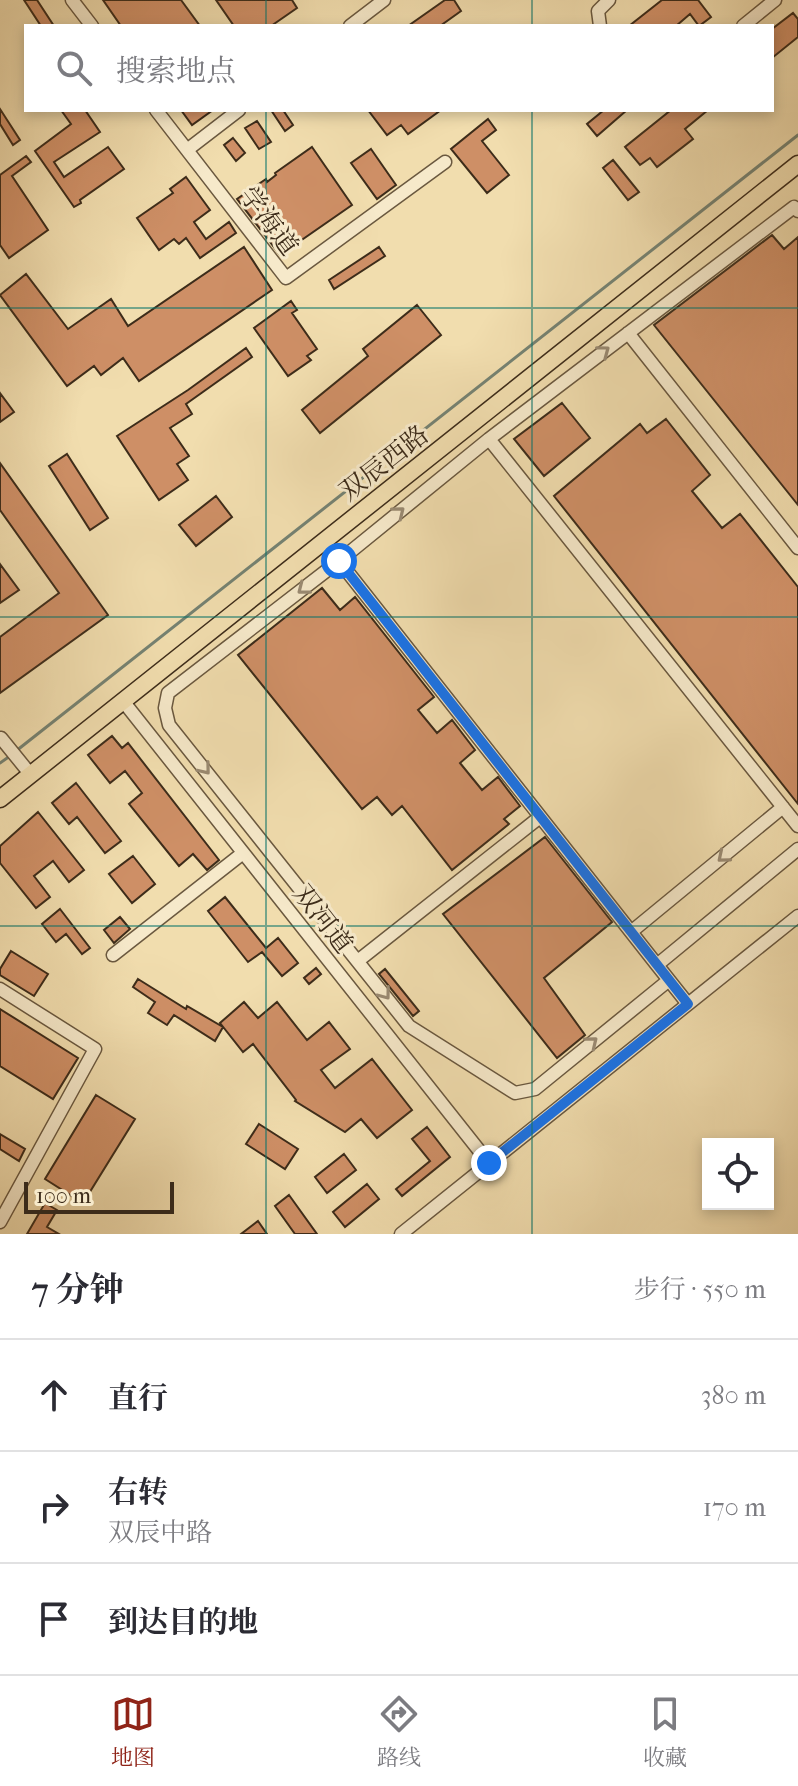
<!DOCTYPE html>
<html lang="zh">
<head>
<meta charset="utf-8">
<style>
  :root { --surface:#fff; --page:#f7f7f7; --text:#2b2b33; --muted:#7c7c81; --line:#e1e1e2; --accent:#8f2418 }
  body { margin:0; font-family:"IM FELL French Canon","Noto Serif SC",serif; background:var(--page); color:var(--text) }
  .controls { position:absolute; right:24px; bottom:24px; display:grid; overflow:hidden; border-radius:0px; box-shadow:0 4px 12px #0003 }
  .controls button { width:72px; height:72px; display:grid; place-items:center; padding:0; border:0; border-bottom:2px solid var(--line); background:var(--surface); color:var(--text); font:40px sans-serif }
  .scale { position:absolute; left:24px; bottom:20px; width:150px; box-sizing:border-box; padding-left:8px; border:4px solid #3d2c1a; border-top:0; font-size:22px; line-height:28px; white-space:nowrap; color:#3d2c1a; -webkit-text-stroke:6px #f6e9ca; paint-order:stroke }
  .stop { position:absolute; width:24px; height:24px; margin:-18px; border:6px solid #1a73e8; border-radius:50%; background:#fff }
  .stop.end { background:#1a73e8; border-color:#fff; box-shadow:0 2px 8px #0008 }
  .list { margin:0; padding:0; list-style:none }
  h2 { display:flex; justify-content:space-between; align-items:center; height:104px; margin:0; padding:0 32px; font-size:34px }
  h2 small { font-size:26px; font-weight:400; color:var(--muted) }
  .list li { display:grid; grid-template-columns:52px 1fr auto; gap:24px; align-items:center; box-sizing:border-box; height:112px; padding:0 32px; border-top:2px solid var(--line) }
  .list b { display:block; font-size:30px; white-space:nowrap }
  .list p { margin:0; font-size:26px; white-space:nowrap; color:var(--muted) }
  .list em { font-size:26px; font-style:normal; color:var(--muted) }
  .icon { flex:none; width:44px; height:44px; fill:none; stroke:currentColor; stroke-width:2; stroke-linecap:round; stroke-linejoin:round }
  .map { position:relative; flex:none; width:798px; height:1234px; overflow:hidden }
  .search { position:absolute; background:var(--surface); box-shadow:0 4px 12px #0003; left:24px; right:24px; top:24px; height:88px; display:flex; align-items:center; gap:20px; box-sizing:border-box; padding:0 28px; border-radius:0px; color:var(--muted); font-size:30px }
  .sheet { height:440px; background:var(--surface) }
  nav { display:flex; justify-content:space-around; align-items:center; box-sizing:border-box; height:112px; border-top:2px solid var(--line); background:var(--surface); font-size:22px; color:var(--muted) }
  nav a { display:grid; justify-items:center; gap:4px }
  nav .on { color:var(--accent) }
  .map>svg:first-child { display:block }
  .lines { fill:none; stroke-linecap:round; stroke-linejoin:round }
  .stream { stroke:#758272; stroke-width:3 }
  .building { fill:#ce8f66; stroke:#3d2c1a; stroke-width:2 }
  .minor-casing { stroke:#6a583f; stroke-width:15 }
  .major-casing { stroke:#3d2c1a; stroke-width:19 }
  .minor { stroke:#f6e9ca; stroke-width:12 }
  .major { stroke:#f1ddae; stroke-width:16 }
  .oneway { stroke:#9a8a72 }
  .route { stroke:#1a73e8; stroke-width:10 }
  .grid { fill:none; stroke:#0f766e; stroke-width:2; stroke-opacity:0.55 }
  .labels { text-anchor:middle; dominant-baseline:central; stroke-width:6; stroke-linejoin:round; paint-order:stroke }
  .street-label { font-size:26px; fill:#3d2c1a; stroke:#f6e9ca }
</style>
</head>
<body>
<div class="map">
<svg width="798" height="1234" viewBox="0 0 798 1234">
  <rect width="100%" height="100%" fill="#f1ddae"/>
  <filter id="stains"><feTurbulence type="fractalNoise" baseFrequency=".0025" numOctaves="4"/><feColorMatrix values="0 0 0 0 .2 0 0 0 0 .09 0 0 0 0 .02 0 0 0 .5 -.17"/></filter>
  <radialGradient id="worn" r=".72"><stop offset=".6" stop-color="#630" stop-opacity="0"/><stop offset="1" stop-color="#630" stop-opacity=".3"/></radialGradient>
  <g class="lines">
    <path class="stream" d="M16,751l782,-616
      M0,763l10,-7"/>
  </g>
  <path class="building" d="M24,0h13l17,26h-13z
    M103,0h78l19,26h-79z
    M216,0h76l5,8 -26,18h-37z
    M445,0h9l7,11 -21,15h-32z
    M662,0h36l13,17 -12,9 -9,-12 -14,12h-47z
    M793,13l5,6v18l-26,21v-29z
    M0,109l20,31 -7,5 -13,-21z
    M61,110h24l15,22 -46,30 10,15 44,-30 16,22 -44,31 1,3 -7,4 -39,-56 36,-27z
    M181,110h32l-21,15z
    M271,110h12l10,15 -8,6z
    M368,110h73l-33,24 -7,-9 -14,10z
    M604,110h23l-30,26 -10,-12z
    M671,110h37l-23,19 8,10 -36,28 -7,-9 -10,7 -15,-18z
    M488,119l8,11 -14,11 27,34 -22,18 -36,-44z
    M257,121l14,21 -12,7 -14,-21z
    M233,138l12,15 -9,8 -12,-16z
    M312,147l40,58 -72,50 -43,-56 29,-20 1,3 9,-7 -1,-2z
    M371,149l25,36 -19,14 -26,-36z
    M26,156l5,6 -19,14 36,54 -39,28 -9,-13v-70z
    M613,160l26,32 -11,8 -25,-32z
    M186,177l24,33 -16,12 12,17 23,-17 7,11 -36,25 -14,-20 -7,6 -5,-5 -15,11 -22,-32 36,-25 -3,-4z
    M772,235l12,14 14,-12v268l-144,-180z
    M244,247l28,43 -133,91 -16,-23 -22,17 -7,-9 -27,20 -67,-91 26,-21 42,55 43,-30 17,27z
    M379,247l6,9 -51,33 -5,-9z
    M291,301l6,9 -5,3 25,36 -10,7 4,4 -23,16 -34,-48z
    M417,305l24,30 -121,98 -18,-23 66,-54 -5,-7z
    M246,348l6,9 -66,47 6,10 -22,14 19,28 -12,8 11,16 -29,20 -42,-64 71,-46z
    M0,393l14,19 -14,10z
    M562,403l28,35 -46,38 -30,-37z
    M666,419l44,56 -18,16 30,37 18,-14 58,73v217l-244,-308 86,-72 7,9z
    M67,454l41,64 -18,12 -41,-64z
    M0,463l108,152 -108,78v-56l59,-44 -59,-83z
    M216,496l16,21 -36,29 -17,-21z
    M0,564l19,26 -19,13z
    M322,588l18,22 15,-13 79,100 -16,13 19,23 15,-13 23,30 -15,13 22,27 16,-13 22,29 -16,13 5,5 -57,46 -50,-64 -10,9 -15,-18 -15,12 -124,-154z
    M112,736l10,12 6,-5 91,117 -12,10 -14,-16 -14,12 -50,-62 13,-11 -17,-22 -15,12 -22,-28z
    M76,783l45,58 -16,12 -28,-36 -8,7 -17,-21z
    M38,812l46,58 -15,12 -16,-21 -19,15 16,21 -14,11 -36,-45v-17z
    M545,837l67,85 -68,56 41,57 -28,23 -114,-144z
    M133,856l22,28 -23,19 -23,-29z
    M225,897l41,51 12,-10 20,25 -16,13 -20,-24 -14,10 -40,-51z
    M60,909l30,39 -8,6 -16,-20 -10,8 -14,-18z
    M120,917l10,12 -16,14 -10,-13z
    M11,951l37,23 -14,22 -34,-21v-6z
    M316,968l5,6 -12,10 -5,-6z
    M385,969l34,42 -6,5 -34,-42z
    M138,979l48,30 1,-3 36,21 -8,14 -41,-26 -7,10 -19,-12 7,-11 -22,-15z
    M244,1002l14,16 19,-16 30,38 22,-18 21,27 -29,21 14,18 37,-29 40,51 -35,28 -16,-19 -16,13 -50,-31 1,-1 -43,-56 -10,8 -23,-29z
    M0,1009l78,49 -25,41 -53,-33z
    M96,1095l39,24 -52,84 -38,-24z
    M259,1124l39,25 -13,20 -39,-25z
    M427,1127l23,30 -48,39 -6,-7 34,-28 -18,-22z
    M0,1134l25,15 -6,12 -19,-12z
    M344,1154l12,16 -29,23 -12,-16z
    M367,1184l12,15 -34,28 -12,-15z
    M289,1195l28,39h-22l-20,-28z
    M45,1203l12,7 -10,17 12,7h-32z
    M258,1221l9,13h-26z"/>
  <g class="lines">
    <defs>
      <path id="minor" d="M72,0l20,26
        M350,26l34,-26
        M600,26l-2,-15 11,-11
        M743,26l32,-26
        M156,110l130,168 159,-116
        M187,150l52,-40
        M628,333l170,215
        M489,439l309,387
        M339,561l150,-122 305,-232 4,4
        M123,701l366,462
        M1,738l30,37
        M631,932l152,-125
        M113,955l130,-102
        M359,960l181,-143
        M657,965l141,-116
        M669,980l-134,109 -20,4 -106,-67 -240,-301 -4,-17 3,-15 171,-132 318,404 31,39
        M0,989l95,60 -95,173
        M401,1234l397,-318"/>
      <path id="major" d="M0,799l798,-635"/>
    </defs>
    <use href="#minor" class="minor-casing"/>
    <use href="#major" class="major-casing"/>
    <use href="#minor" class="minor"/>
    <use href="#major" class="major"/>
  </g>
  <defs><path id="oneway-chevron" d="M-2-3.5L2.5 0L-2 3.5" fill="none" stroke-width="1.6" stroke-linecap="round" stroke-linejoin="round" transform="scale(2)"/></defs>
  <g class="oneway">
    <use href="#oneway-chevron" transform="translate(604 351) rotate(-37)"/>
    <use href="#oneway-chevron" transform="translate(399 512) rotate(-39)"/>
    <use href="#oneway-chevron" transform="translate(303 589) rotate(142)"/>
    <use href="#oneway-chevron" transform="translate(205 769) rotate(51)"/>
    <use href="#oneway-chevron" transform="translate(723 857) rotate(140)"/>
    <use href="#oneway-chevron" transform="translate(385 994) rotate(53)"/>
    <use href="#oneway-chevron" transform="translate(592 1042) rotate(-39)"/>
  </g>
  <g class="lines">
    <path class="route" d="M339,561l349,443 -199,159"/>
  </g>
  <path class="grid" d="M266,0v26M532,0v26M266,110v1124M532,110v1124M0,308h798M0,617h798M0,926h798"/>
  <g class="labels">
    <g class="street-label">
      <text transform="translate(269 221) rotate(53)">学海道</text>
      <text transform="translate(384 463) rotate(-38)">双辰西路</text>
      <text transform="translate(323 919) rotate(52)">双河道</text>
    </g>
  </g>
  <rect width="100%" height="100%" filter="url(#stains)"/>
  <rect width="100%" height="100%" fill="url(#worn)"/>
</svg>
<div class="controls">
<button><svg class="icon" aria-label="locate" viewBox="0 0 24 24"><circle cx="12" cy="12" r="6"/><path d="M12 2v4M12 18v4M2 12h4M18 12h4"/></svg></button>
</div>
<div class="scale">100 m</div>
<div class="stop" style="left:339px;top:561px"></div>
<div class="stop end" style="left:489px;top:1163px"></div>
<div class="search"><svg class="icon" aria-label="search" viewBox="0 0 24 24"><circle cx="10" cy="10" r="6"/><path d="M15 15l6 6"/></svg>搜索地点</div>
</div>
<section class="sheet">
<h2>7 分钟<small>步行 · 550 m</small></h2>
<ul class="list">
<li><svg class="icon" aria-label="ahead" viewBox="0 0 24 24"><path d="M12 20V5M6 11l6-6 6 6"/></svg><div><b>直行</b></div><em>380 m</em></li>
<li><svg class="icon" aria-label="right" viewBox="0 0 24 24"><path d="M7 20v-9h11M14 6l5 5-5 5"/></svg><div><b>右转</b><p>双辰中路</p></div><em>170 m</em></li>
<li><svg class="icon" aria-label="arrive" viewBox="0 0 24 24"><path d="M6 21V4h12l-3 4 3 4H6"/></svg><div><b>到达目的地</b></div></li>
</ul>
</section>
<nav>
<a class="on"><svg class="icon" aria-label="map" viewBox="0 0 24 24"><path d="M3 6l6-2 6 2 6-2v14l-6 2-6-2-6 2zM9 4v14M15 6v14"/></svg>地图</a>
<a><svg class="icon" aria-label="directions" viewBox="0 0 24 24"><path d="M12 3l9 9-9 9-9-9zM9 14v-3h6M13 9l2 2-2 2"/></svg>路线</a>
<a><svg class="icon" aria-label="saved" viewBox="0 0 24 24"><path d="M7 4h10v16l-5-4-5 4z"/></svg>收藏</a>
</nav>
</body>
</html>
